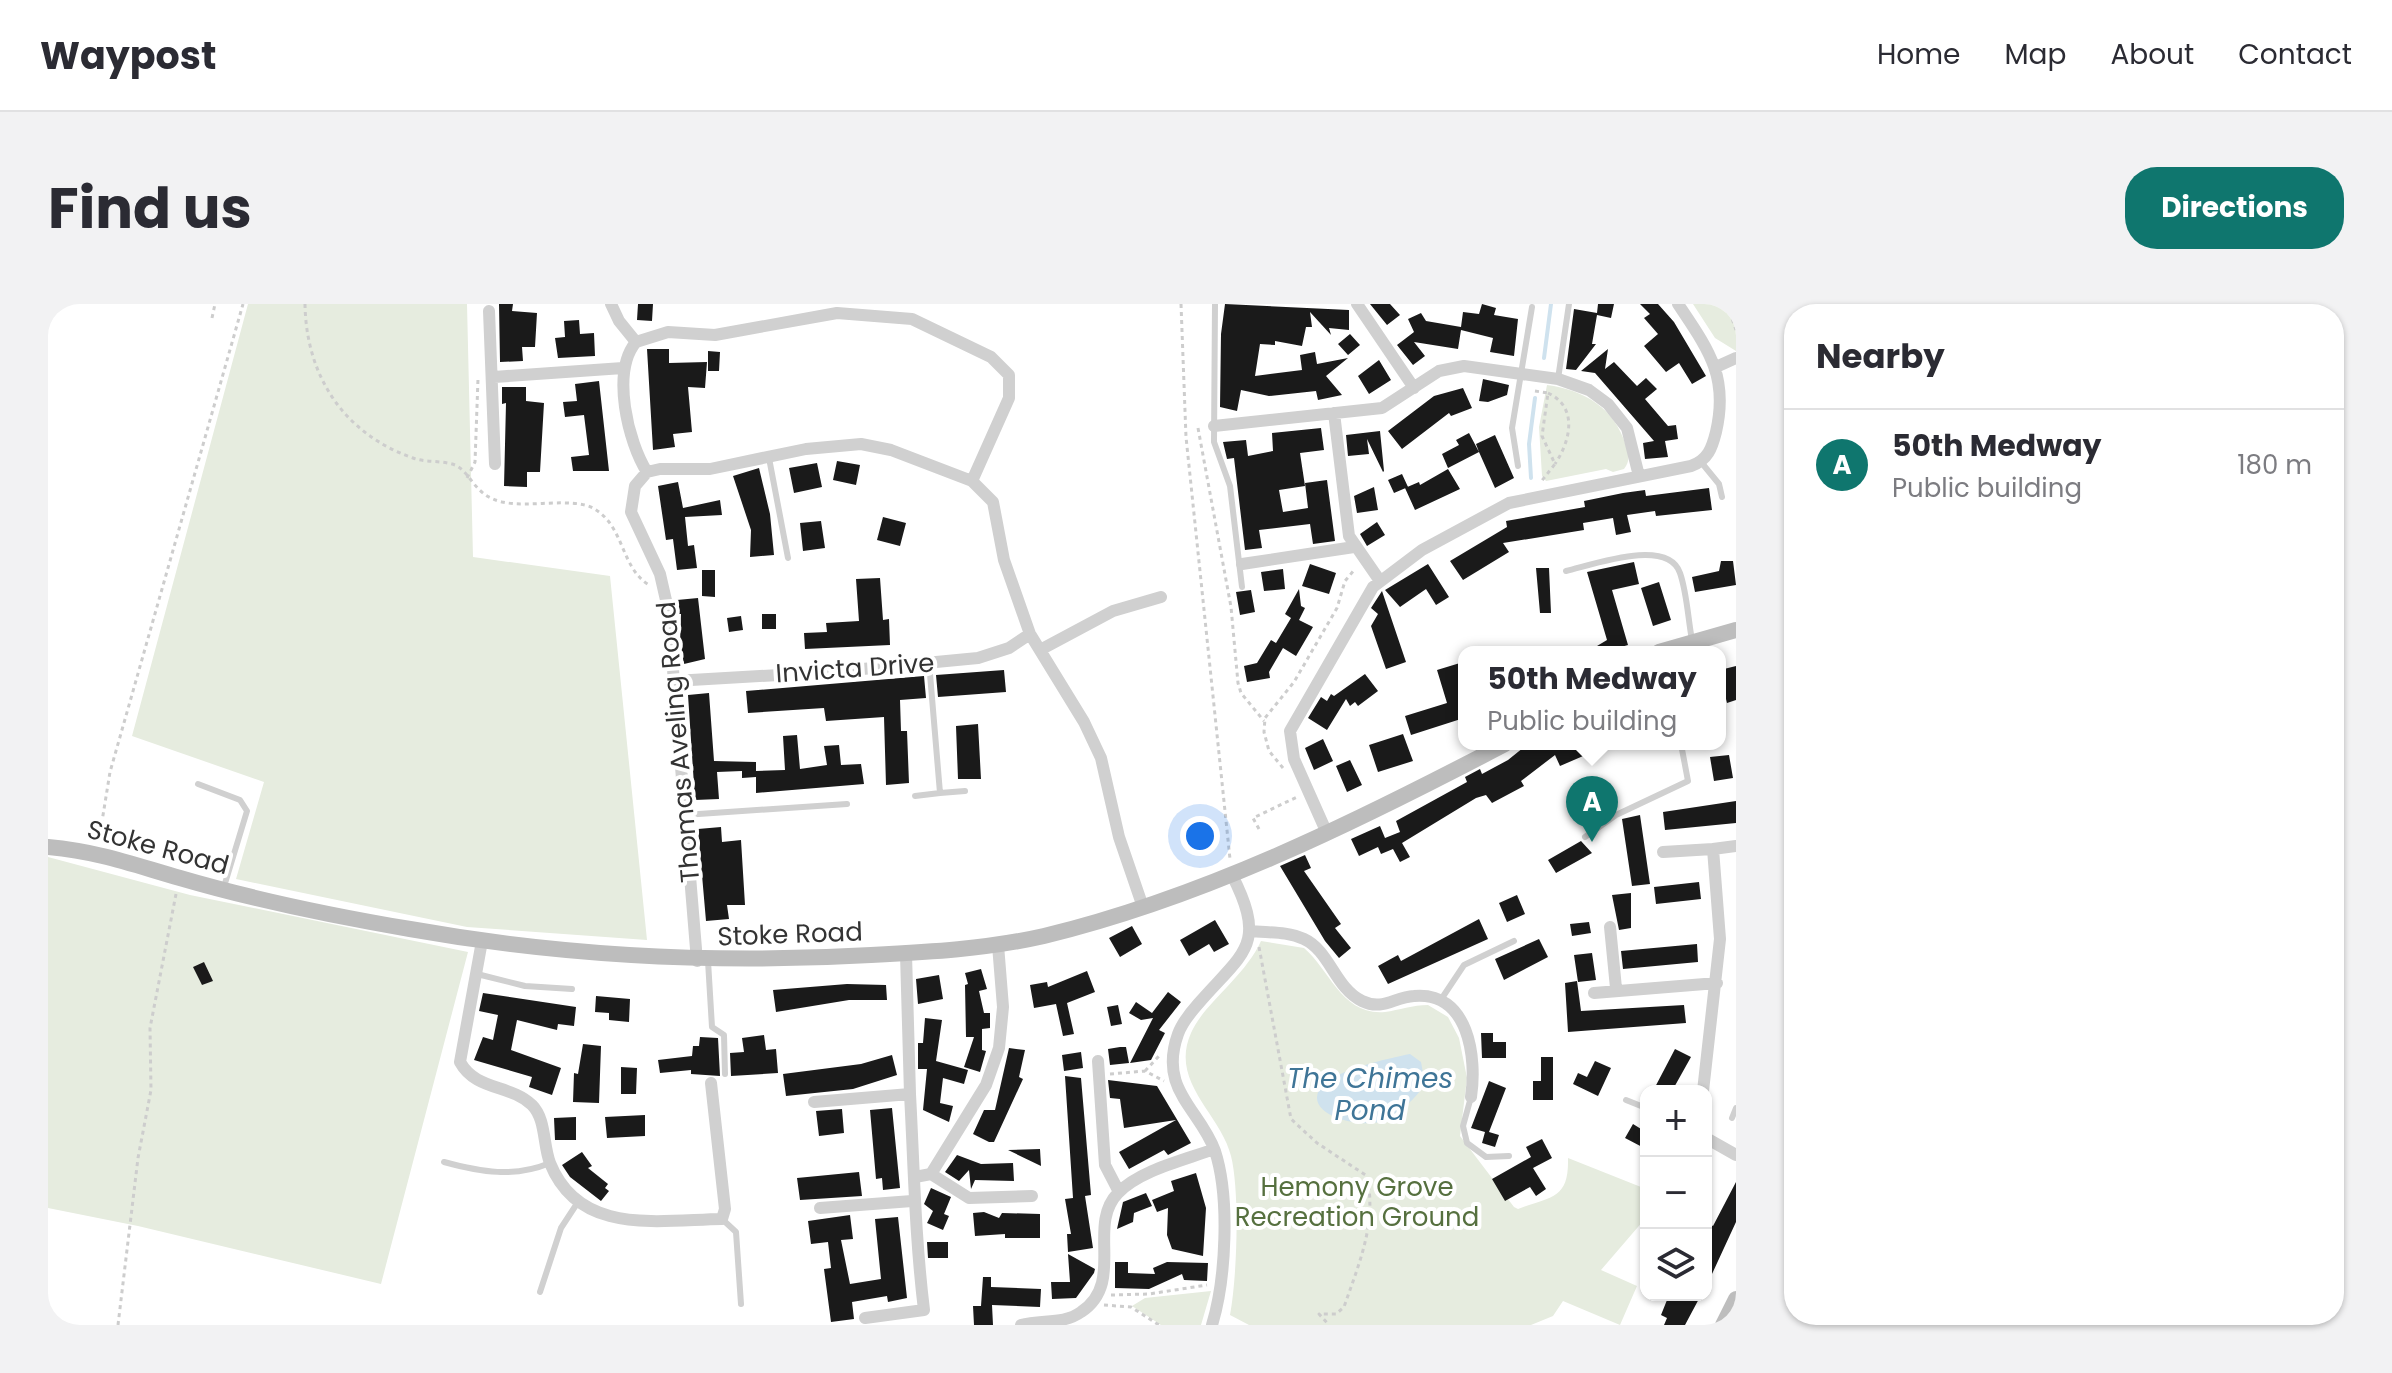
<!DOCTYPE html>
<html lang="en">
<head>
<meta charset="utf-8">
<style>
  :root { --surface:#fff; --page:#f2f2f3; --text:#2b2b33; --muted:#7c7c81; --line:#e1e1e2; --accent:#0f766e }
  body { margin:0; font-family:Poppins,sans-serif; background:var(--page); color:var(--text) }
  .controls { position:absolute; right:24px; bottom:24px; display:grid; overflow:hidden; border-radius:16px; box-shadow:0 2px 6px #0004 }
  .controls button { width:72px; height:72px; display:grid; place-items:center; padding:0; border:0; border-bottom:2px solid var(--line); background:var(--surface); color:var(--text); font:40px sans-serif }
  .you { position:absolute; left:1152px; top:532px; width:28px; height:28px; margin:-20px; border:6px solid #fff; border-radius:50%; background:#1a73e8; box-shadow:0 0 0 12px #1a73e833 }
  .badge { display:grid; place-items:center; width:52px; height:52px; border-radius:50%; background:var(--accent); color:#fff; font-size:26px; font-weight:700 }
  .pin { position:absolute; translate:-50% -66px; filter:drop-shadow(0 2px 4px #0008) }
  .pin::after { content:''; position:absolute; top:42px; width:28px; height:24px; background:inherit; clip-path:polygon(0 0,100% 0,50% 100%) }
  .popup { position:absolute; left:1410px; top:342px; width:268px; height:104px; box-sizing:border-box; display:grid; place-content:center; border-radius:16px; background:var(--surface); filter:drop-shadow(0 2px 6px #0005); font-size:26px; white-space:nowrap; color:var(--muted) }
  .popup b { font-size:30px; color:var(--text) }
  .popup::after { content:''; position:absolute; left:50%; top:100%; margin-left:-16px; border:16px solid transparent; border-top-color:var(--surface) }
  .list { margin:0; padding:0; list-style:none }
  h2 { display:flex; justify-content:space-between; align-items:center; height:104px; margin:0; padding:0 32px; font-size:34px }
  h2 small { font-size:26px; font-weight:400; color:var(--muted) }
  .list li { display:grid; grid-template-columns:52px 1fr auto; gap:24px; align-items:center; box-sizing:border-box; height:112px; padding:0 32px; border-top:2px solid var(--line) }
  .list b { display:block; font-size:30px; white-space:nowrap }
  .list p { margin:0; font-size:26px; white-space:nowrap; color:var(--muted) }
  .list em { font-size:26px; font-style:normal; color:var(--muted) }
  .icon { flex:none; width:44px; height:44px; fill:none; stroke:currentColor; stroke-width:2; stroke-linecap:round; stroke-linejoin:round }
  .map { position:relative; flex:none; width:1688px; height:1021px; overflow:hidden; border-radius:32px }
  header { display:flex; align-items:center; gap:48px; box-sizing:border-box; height:112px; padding:0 40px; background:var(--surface); border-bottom:2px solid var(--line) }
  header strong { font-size:38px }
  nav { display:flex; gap:44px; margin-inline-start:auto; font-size:28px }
  .intro { display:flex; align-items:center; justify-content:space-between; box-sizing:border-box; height:192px; padding:0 48px }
  h1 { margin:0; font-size:56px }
  .button { padding:20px 36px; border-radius:32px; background:var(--accent); color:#fff; font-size:28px; font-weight:700 }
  main { display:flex; gap:48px; padding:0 48px }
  aside { flex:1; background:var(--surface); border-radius:32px; box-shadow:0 2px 6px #0004 }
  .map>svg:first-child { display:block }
  .green { fill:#e6ecdf }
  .water { fill:#cfe2ee }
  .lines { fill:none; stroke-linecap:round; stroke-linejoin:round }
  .stream { stroke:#cfe2ee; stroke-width:4 }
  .building { fill:#1a1a1a }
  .path { stroke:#cdcdcd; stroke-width:3; stroke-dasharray:4 4; stroke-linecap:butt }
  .lane { stroke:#d0d0d0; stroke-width:6 }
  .street { stroke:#d0d0d0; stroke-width:12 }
  .secondary { stroke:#bdbdbd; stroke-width:16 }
  .labels { text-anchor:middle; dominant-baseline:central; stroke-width:8; stroke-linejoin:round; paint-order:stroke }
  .street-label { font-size:26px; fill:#333; stroke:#fff }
  .park-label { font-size:26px; fill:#56703f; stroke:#fff }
  .water-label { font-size:28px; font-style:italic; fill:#3f7597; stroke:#fff }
</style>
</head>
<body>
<header>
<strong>Waypost</strong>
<nav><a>Home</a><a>Map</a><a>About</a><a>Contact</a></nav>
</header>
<div class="intro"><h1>Find us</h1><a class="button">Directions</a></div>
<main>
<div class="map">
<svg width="1688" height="1021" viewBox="0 0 1688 1021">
  <rect width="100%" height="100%" fill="#fff"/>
  <path class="green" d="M200,0h219l6,253 137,19 37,364 -180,-13 -231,-48 28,-97 -132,-46z
    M1645,0h43v47l-21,-13z
    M1499,81c37,5 68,23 79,61 3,10 4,15 -2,23l-11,3 -7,-3 -60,12 -4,-5 -3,-49z
    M0,553l142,38 278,57 -87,332 -243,-58 -90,-18z
    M1213,637l43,7c26,22 38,68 81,64 14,-2 28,-7 43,-7l20,12 11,21 8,40 -7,58 54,71 4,2c33,-13 51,-9 50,-51l78,31 -2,31 -43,50 36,16 -17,39 -57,-24 -10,15 -22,9h-282l-19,-10c7,-37 10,-123 1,-159 -10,-42 -62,-74 -40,-123 13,-30 53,-55 70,-92z
    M1163,987l-10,34h-40l-29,-19 13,-8z"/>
  <path class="water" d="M1362,750l11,8 4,22c-10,16 -24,27 -41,36 -17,10 -79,-3 -65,-30 10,-19 71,-32 91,-36z"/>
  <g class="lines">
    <path class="stream" d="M1496,54l7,-54
      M1483,174l-2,-34 6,-46"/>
  </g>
  <path class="building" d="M451,0h14l-1,7 25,2 -2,34h-13l1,14 -23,1z
    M590,0h15l-1,17 -15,-1z
    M1177,0l124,6v20l-20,-2 2,7 -21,-23 2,15h-6l-4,19 -27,-5v4l-15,-1 -5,32 47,-6 -2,-15 15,-3 2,12 31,-6 -22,18 16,19 -24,5 -2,-9 -47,5 -28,-6 -4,21 -17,-4 1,-73z
    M1322,0h20l10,11 -13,10z
    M1434,0l14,4 -2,7 24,4 -4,37 -24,-4 3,-14 -32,-8 -3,19 -44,-7 11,14 -12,9 -16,-20 17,-13 -6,-13 13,-6 5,8 35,6 2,-15 16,2z
    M1550,0h16l-3,14 -14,-3 -5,29h4l-20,26 -10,-1 8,-60 23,4z
    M1592,0h18l16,18 32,54 -14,8 -13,-21 -13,9 -22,-26 14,-12 -14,-16 6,-4z
    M531,16l1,14 14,-1 1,23 -37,2 -3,-20 10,-1 -1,-16z
    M1302,30l10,11 -12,10 -10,-11z
    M599,45h22v14l38,-1 -2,26 -17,-1 4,45 -19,2 2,13 -22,3z
    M1560,45l-3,20 9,-7 23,24 9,-8 11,11 -12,10 23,27 8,-1 2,14 -13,2 3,16 -23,2 -2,-16 11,-2 -59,-68 -14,-2z
    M660,47l12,1 -1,19h-11z
    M1331,56l12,20 -22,14 -11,-18z
    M1435,75l26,6 -2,10 -19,7 -9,-1z
    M551,77l10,90h-36l-2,-14 18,-2 -5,-40 -19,2 -2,-15 14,-1 -2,-17z
    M454,83h24v14l18,2 -4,69h-13v15l-23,-1 2,-83 -4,1z
    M1415,84l9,20 -21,8 -2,-3 -47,36 -14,-18 46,-35z
    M1273,124l3,22 -24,3 5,33 -26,4 4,22 25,-4 -3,-25 22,-3 8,61 -22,3 -3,-20 -51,6 3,18 -17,2 -11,-92 -7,1 -4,-17 23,-2 2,16 25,-5 -1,-18z
    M1332,127l4,40 -1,1 -16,-33 2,15 -21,2 -2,-21z
    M1421,129l10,19 -3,-8 19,-9 19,43 -19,10 -16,-36 -31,16 -6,-14 17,-9 -3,-5z
    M789,157l23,4 -4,20 -23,-5z
    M769,159l5,24 -28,6 -5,-25z
    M711,164l11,46 4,41 -24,2 1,-27 -18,-54z
    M1400,165l12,20 -45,21 -10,-22 14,-6 1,3z
    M1354,170l6,13 -14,6 -6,-13z
    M630,178l5,26 37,-8 2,15 -37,2 3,29 6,-1 3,23 -20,2 -4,-31 -7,1 -8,-54z
    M1326,183l4,23 -21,3 -3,-17z
    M1661,184l3,22 -56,6 -1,-5 -28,4 4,17 -15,3 -3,-17 -30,5 1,7 -81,13 6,9 -46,28 -13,-19 57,-34 -1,-6 79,-14 -1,-6 39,-8 22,-3 1,6z
    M835,213l23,6 -6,23 -23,-6z
    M773,217l4,27 -22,3 -3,-28z
    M1329,218l8,13 -18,11 -7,-12z
    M1673,257h12l3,24 -41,7 -3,-15 27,-6z
    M1586,258l5,22 -27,6 16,55 -24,7h-17l20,-12 -20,-68z
    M1262,260l26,9 -7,21 -27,-8z
    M1380,260l21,33 -13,8 -10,-16 -26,18 -15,-17z
    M1488,264h13l2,45h-11z
    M1235,265l2,20 -21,2 -3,-19z
    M654,266h13v27l-13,-1z
    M832,274l3,42 6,-1 1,26 -85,4 -1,-16 23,-1 -1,-9 33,-2 -3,-42z
    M1611,278l12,38 -18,6 -12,-38z
    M1251,285l2,17 4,2 -6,12 14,7 -17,29 -13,-8 -14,24 1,6 -23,4 -3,-16 13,-3 14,-23 5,3 15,-25 -6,-4z
    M1203,286l4,22 -15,3 -4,-23z
    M1334,287l24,71 -20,7 -15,-43 7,-12 -7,-6z
    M650,294l7,61 -21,5 -4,-21 1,-29h-3l-1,-14z
    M714,310h14v15h-14z
    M693,312l2,14 -14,2 -2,-14z
    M1412,359l4,14v41l-53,17 -6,-19 42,-13 -10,-33z
    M1688,362v34l-9,3 -2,-8 -5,2v-27z
    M956,366l2,22 -68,5 -2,-22z
    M1317,370l13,17 -20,15 -3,-4 -5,4 -4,-7 -19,31 -19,-12 13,-21 6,4 4,-7 3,2z
    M876,372l2,22 -26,2 1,31h6l2,52 -23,2 -2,-68 -58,4 -2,-13 -76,5 -2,-22z
    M661,389l5,68 42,1v9l29,-1 -2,-34 14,-1 3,34 27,-4 -3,-19 15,-1 2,20 20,-1 3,20 -108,9v-16l-14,1v-7l-25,1 2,27 -24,1 -7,-105z
    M930,420l3,55h-23l-2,-53z
    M1355,430l10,27 -35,11 -9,-27z
    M1275,435l10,22 -19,9 -9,-22z
    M1480,440h83l-51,22 -5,-11 -34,26 3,5 -32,17 -6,-8 -10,3 -74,45 8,14 -10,5 -7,-13 -12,5 -3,-7 -19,9 -8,-17 29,-13 5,12 15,-6 -4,-11 71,-39 -2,-5 15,-8 2,5 26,-14z
    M1681,451l4,23 -19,3 -4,-24z
    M1302,456l12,25 -15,7 -11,-26z
    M1688,497v22l-71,7 -2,-18z
    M1592,511l10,69 -18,2 -10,-67z
    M673,523l1,15 19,-2 4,65h-18l2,14 -23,2 -8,-92z
    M1533,537l11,12 -36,20 -8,-13z
    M1257,551l6,13 -7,3 37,53 -6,4 16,20 -12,10 -14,-17 -45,-75z
    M1651,578l2,17 -45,5 -2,-17z
    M1583,589v35l-12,2 -7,-35z
    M1469,591l8,19 -18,8 -8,-19z
    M1431,615l9,20 -100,45 -10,-18 20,-11 3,6z
    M1167,616l14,24 -15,8 -5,-8 -20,12 -9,-16z
    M1541,618l2,11 -19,3 -2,-12z
    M1084,622l10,18 -22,13 -11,-19z
    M1491,635l9,18 -44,23 -9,-21z
    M1649,640l1,18 -75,7 -2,-18z
    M1544,649l4,27 -18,2 -4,-27z
    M156,658l9,19 -11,4 -9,-18z
    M933,665l6,20 -8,2 5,22h6v15l-8,1v21l4,1 -6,21 -16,-5 10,-30h-8l-1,-52 3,-1 -3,-11z
    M1039,667l8,21 -28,11 7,31 -11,2 -7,-32 -22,4 -4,-23 17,-3 1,5z
    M891,671l4,24 -25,5 -2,-25z
    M1529,677l4,30 103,-6 2,18 -118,9 -3,-49z
    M799,680l39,1 1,15h-38l-73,12 -3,-22z
    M1120,688l13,10 -22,28 6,3 -14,27 -21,3 23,-45 -12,2 -12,-7 7,-11 16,11z
    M435,689l93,14 -2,19 -16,-2 -1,6 -40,-10 -6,30 50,18 -9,27 -23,-8 3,-10 -58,-17 9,-23 10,3 5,-25 -19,-4z
    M548,692l34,3 -1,23 -20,-2v-7l-14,-1z
    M1070,701l4,19 -11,2 -4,-19z
    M877,714l17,2 -6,41 32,9 -4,14 -21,-6 -3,25 13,3 -4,16 -26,-12 4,-41h-9v-26h5z
    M1433,729h12v9h13v16h-24z
    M716,731l2,15 10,-1 2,24 -47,3 -1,-23 14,-1 -2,-14z
    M652,733l18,1 2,38 -29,-2v-4l-31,3 -2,-13 34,-4 1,-10h6z
    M535,740l18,2 -2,57 -26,-1 1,-29 4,1z
    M1072,743h6l3,16 -19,2 -2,-16z
    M961,744l16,2 -6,27 4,2 -29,63h-5l-16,-8 11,-24h11z
    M1627,745l16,8 -19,34h-19z
    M1033,748l2,16 -19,3 -2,-16z
    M844,751l5,20 -44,14 -67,7 -3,-22 78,-10z
    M1493,753h12v43h-20v-19h8z
    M1547,757l16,7 -13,28 -25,-12 5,-11 9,4z
    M573,763l16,1 -1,26h-15z
    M1017,772l16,2 10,117 -6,1 8,52 -25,4 -1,-18h4l-6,-35 8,-1z
    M1060,776l49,6 34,57 -23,12 -4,-5 -35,19 -10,-17 57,-32 -52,8 -4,-29 -10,-1z
    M1441,777l17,7 -17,44 10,3 -4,12 -13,-4 3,-11 -14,-4z
    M844,804l8,80 -17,2 -1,-12 -6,1 -6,-69z
    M794,805l2,24 -25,3 -3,-25z
    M597,811v21l-38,2 -2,-21z
    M528,813v23h-21l-1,-22z
    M1585,820l13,8v17l-21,-11z
    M1494,835l10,19 -19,10 13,21 -10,7 -6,-9 -25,14 -13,-22 39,-22 -5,-10z
    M992,845l1,17 -33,-16z
    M534,848l10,14 -4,2 20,16 -3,4 4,3 -8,10 -31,-24 -8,-12z
    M909,851l24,9 32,-1 1,18 -39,-1 -4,9 -2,-19 -10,11 -14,-9z
    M811,868l3,24 -62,4 -3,-22z
    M1148,869l10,35 -3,48 -31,-7 -5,-14 1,-27 -11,4 -5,-12 22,-9 -3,-10z
    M1688,878v40l-30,65v-57l3,-6 4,2z
    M883,884l20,9 -7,17 5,2 -6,14 -16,-7 6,-12 -9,-7z
    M1098,889l6,13 -18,7 -1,9 -16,7 6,-27z
    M936,908l15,6 3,-5 38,1v24h-35v-4l-30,2 -2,-23z
    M802,911l3,24 -12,1 9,44 31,-5 -6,-60 23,-2 9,81 -19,4 -1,-6 -35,6 2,17 -23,3 -7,-53 7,-1 -3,-26 -17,2 -3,-23z
    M879,938h21v16h-20z
    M1020,950l27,15 -1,4 -18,25 -24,1 -1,-17h19z
    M1067,958h13v11l27,1 -2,-6 14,-6 41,1 -1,18 -23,-1 -2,-6 -33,15 -34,-1z
    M935,973h8v10l50,2 -1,18 -48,-2 1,20h-19l-1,-19h8z
    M1621,991h32l-16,30h-21l3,-7 -6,-3z"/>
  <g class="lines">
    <path class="path" d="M257,0c1,72 39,130 108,154 13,5 29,2 42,7 17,8 18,30 47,37 27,6 69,-5 91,6 32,18 27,59 56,77
      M1133,0l5,133 44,422
      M1679,0l9,26
      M164,14l3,-14
      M1487,87l13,2 -6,43 13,28 -15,19
      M1500,89c30,14 23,47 7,71
      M1150,124l33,179 7,76 3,10 23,28
      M419,174l8,-16 3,-83
      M1235,464l-14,-17 -5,-19 1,-14 29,-36 43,-74 8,-27 10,-12
      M1211,525l-6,-11 44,-21
      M51,536l11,-68 133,-468
      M1211,643l32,172 26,24 50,33c10,48 -8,87 -23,131l-8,7h-17l10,11
      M1097,767l14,-15
      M1062,770l35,-3 19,10
      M1063,991l38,-1 58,-9
      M1056,1001l27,2 28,18
      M70,1021l20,-167 13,-68 -1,-62 26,-134"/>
    <path class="lane" d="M1167,0l-1,138 16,44 12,101
      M1510,75l11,-75
      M721,154l19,100
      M1653,158l18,22 3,13
      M1470,162l-6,-38 20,-121
      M1518,267c26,-6 102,-34 114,2 7,20 8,46 12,67
      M150,480l42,16 7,11 -24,79
      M892,489l25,-2
      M867,492l25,-3 -11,-131
      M636,511l163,-11
      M1537,533l31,-22 72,-34 -7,-37
      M660,657l4,66 12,8 1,39
      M429,670l48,12 47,3
      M1392,697l24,-36 50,-24
      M1423,793l-8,29 4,17 19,14 23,-1
      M1578,796l20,8
      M1684,814l4,-10
      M396,858c37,10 70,16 106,1
      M674,915l14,13 5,72
      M492,988l21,-64 17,-26"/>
    <path class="street" d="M563,0l8,17 17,21
      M1309,0l57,84
      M441,7l6,153
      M1668,63l20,-9
      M446,73l129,-9
      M1286,109l15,123 31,45
      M1166,122l168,-18 57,-37 25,-5 94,13 31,11 19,14 19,24 12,48
      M599,168c-19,-30 -36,-100 -11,-130l32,-10 47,3 122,-22 75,6 79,38 18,18v23l-37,83
      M1194,260l112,-17
      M992,346l73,-39 48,-14
      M626,377l157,-9 147,-14 31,-10 21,-14
      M1278,527l-32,-72 -4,-28 83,-144 49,-37 87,-47 182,-37c17,-6 21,-18 25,-34 13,-56 -8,-83 -38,-128
      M1615,548l50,-3
      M1562,623l6,61
      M1202,627c18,2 37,0 54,8 26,12 31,49 58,62 21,10 32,-4 52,-5 55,-5 63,62 57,101
      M434,637l-22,121c16,29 50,22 72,43 14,14 11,40 18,58 29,73 108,57 172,56l3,-10 -14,-126
      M858,650l4,140
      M649,657l-29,-352 -8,-35 -29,-62 4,-26 12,-14 13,-3h50l96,-20 55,-5 30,6 81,31 21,21 11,58 26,74 54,88 17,36 18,79 24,70
      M1546,689l123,-10
      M1050,757l7,104 14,27
      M1655,787l17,-152 -7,-90 23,-3
      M766,798l96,-8c4,74 5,142 14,216l-59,8
      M1658,834l30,17
      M883,870l38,24 63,-2
      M867,873l16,-3 55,-89 13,-37 4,-41 -5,-62
      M772,904l92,-7
      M973,1021c20,-6 42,0 60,-13 45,-30 5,-86 37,-119 22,-23 67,-33 96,-44
      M1164,1021c14,-46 18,-128 3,-174 -15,-42 -57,-61 -37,-117 4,-11 12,-21 20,-30 45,-52 70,-58 34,-129"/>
    <path class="secondary" d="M1611,348l77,-22
      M0,543c52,5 83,17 132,31 75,22 153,38 230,51 152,27 307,35 461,26 58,-3 116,-6 173,-19 161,-39 314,-115 461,-192
      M1675,1021l13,-26"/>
  </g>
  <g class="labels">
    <g class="street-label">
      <text transform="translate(807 364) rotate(-4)">Invicta Drive</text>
      <text transform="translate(630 438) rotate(-95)">Thomas Aveling Road</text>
      <text transform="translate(110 543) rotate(15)">Stoke Road</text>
      <text transform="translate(742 630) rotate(-2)">Stoke Road</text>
    </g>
    <g class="park-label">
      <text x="1309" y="883">Hemony Grove<tspan x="1309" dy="30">Recreation Ground</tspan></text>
    </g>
    <g class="water-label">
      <text x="1322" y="774">The Chimes<tspan x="1322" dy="32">Pond</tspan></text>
    </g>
  </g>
</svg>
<div class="controls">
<button>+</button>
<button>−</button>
<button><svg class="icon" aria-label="layers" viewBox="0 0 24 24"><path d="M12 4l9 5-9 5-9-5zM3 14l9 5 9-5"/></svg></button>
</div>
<div class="you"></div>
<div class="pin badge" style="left:1544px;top:538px">A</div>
<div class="popup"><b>50th Medway</b>Public building</div>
</div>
<aside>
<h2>Nearby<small></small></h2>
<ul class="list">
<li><span class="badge">A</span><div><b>50th Medway</b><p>Public building</p></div><em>180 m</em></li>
</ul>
</aside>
</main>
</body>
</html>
